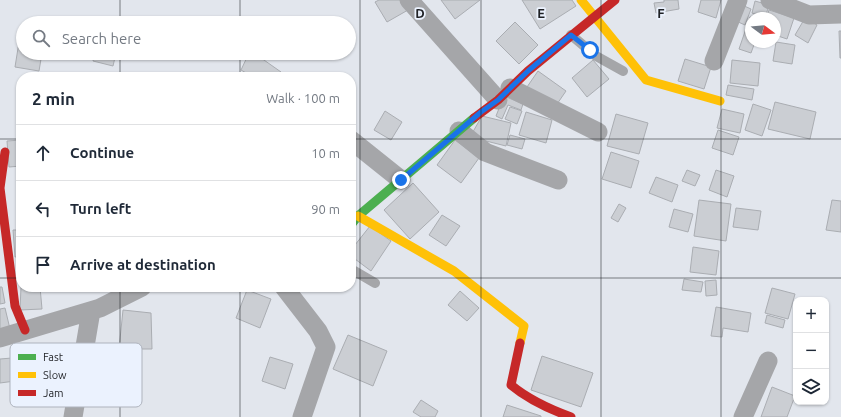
<!DOCTYPE html>
<html lang="en">
<head>
<meta charset="utf-8">
<style>
  :root { --surface:#fff; --page:#f2f2f3; --text:#1f2937; --muted:#747a83; --line:#e0e1e3 }
  body { margin:0; font-family:Ubuntu,sans-serif; background:var(--page); color:var(--text) }
  .controls { position:absolute; right:12px; bottom:12px; display:grid; overflow:hidden; border-radius:8px; box-shadow:0 1px 3px #0004 }
  .controls button { width:36px; height:36px; display:grid; place-items:center; padding:0; border:0; border-bottom:1px solid var(--line); background:var(--surface); color:var(--text); font:20px sans-serif }
  .compass { position:absolute; left:745px; top:12px; width:36px; height:36px; border-radius:50%; background:var(--surface); box-shadow:0 1px 3px #0004; rotate:106deg }
  .stop { position:absolute; width:12px; height:12px; margin:-9px; border:3px solid #1a73e8; border-radius:50%; background:#fff }
  .stop.end { background:#1a73e8; border-color:#fff; box-shadow:0 1px 4px #0008 }
  .list { margin:0; padding:0; list-style:none }
  h2 { display:flex; justify-content:space-between; align-items:center; height:52px; margin:0; padding:0 16px; font-size:17px }
  h2 small { font-size:13px; font-weight:400; color:var(--muted) }
  .list li { display:grid; grid-template-columns:26px 1fr auto; gap:12px; align-items:center; box-sizing:border-box; height:56px; padding:0 16px; border-top:1px solid var(--line) }
  .list b { display:block; font-size:15px; white-space:nowrap }
  .list em { font-size:13px; font-style:normal; color:var(--muted) }
  .icon { flex:none; width:22px; height:22px; fill:none; stroke:currentColor; stroke-width:2; stroke-linecap:round; stroke-linejoin:round }
  .map { position:relative; flex:none; width:841px; height:417px; overflow:hidden }
  .search { position:absolute; background:var(--surface); box-shadow:0 1px 3px #0004; left:16px; top:16px; width:340px; height:44px; display:flex; align-items:center; gap:10px; box-sizing:border-box; padding:0 14px; border-radius:22px; color:var(--muted); font-size:15px }
  .panel { position:absolute; background:var(--surface); box-shadow:0 1px 3px #0004; left:16px; top:72px; width:340px; height:220px; border-radius:16px }
  .map>svg:first-child { display:block }
  .building { fill:#cbced3; stroke:#aaadb2 }
  .lines { fill:none; stroke-linecap:round; stroke-linejoin:round }
  .lane { stroke:#a5a6a9; stroke-width:10 }
  .street { stroke:#a5a6a9; stroke-width:19 }
  .fast { stroke:#4caf50; stroke-width:9 }
  .slow { stroke:#ffc107; stroke-width:9 }
  .jam { stroke:#c62828; stroke-width:9 }
  .route { stroke:#1a73e8; stroke-width:5 }
  .grid { fill:none; stroke:#1f2125; stroke-width:1; stroke-opacity:0.55 }
  .key { fill:#ebf2fe; stroke:#aeb3bd; stroke-width:1 }
  .key-label { font-size:11px; fill:#1f2125 }
  .grid-label { font-size:13px; text-anchor:middle; font-weight:bold; fill:#1f2125; stroke:#ebf2fe; stroke-width:3.5; stroke-linejoin:round; paint-order:stroke }
</style>
</head>
<body>
<div class="map">
<svg width="841" height="417" viewBox="0 0 841 417">
  <rect width="100%" height="100%" fill="#e2e6ed"/>
  <path class="building" d="M379,0h23l6,10 -21,12 -12,-20z
    M441,0h39l-25,19z
    M522,0h50l4,6 -36,23z
    M664,0h14l1,9 -23,4 -2,-10 10,-1z
    M701,0h20l-5,18 -18,-6z
    M755,1l14,4 -4,13 -13,-5z
    M742,5l9,4 -6,16 -9,-4z
    M769,10l25,8 -7,21 -12,-4v-17h-9z
    M750,17l3,1h-2v24h4l-4,11 -12,-4z
    M805,18l12,7 -9,18 -13,-8z
    M515,22l23,23 -19,19 -23,-23z
    M839,31h2v27h-1z
    M19,42h4v11h19l-3,18 -24,-4z
    M776,42l19,3 -3,19 -19,-3z
    M95,53h21l-3,13 -20,-5z
    M249,53h5l27,19 -3,5h-25l-12,-7z
    M685,59l26,8 -7,22 -26,-8z
    M593,60l16,19 -22,18 -15,-19z
    M732,60l28,3 -2,23 -28,-3z
    M538,71l28,20 -11,16 -28,-20z
    M728,85l26,4 -2,11 -26,-5z
    M504,96l19,8 -2,6 -13,-5 -6,14 -6,-3z
    M775,102l41,10 -6,27 -42,-10z
    M753,104l18,6 -9,26 -17,-6z
    M510,107l12,4 -5,13 -12,-5z
    M722,109l22,5 -4,19 -23,-5z
    M385,111l17,11 -11,18 -17,-10z
    M526,112l26,8 -6,23 -27,-8z
    M616,114l32,9 -9,31 -32,-8z
    M482,116l29,7 -5,23 -36,-9z
    M718,130l21,7 -6,18 -21,-7z
    M510,135l15,4 -3,10 -15,-4z
    M21,140v26l-12,1 -2,-26z
    M455,140l24,18 -18,25 -24,-18z
    M611,152l28,9 -8,27 -29,-9z
    M687,170l13,5 -5,11 -13,-5z
    M716,170l18,6 -7,21 -18,-7z
    M656,177l22,8 -6,17 -23,-9z
    M413,183l26,29 -29,27 -26,-29z
    M699,200l32,4 -5,37 -32,-5z
    M832,200l9,1v31l-15,-2z
    M619,204l7,4 -8,14 -7,-4z
    M736,208l25,3 -3,19 -25,-3z
    M674,209l19,5 -5,18 -19,-5z
    M442,215l18,11 -14,20 -17,-11z
    M370,226l21,15 -20,30 -20,-15v-6z
    M13,230h8v26l-6,1z
    M693,247l26,4 -3,24 -26,-3z
    M684,279l19,3 -2,10 -19,-2z
    M716,280l1,15 -11,1 -1,-15z
    M0,287h2l3,16 -5,1z
    M21,287h19l2,22 -22,1z
    M772,288l23,6 -7,25 -23,-6z
    M247,290l24,9 -11,29 -24,-10z
    M460,291l19,17 -12,13 -19,-16z
    M716,307l35,6 -3,19 -25,-4 -1,9 -11,-1z
    M5,308l5,21 -10,3v-23z
    M123,310l28,3 1,36h-33z
    M767,315l18,5 -2,8 -18,-5z
    M348,335l39,16 -14,35 -40,-17z
    M542,356l51,17 -12,34 -50,-17z
    M270,357l23,7 -8,25 -23,-8z
    M12,358l3,23 -15,2v-24z
    M772,387l23,9 -8,21h-26z
    M421,400l17,11 -3,6h-14l-8,-5z
    M507,405l34,11v1h-38z"/>
  <g class="lines">
    <path class="lane" d="M571,35l25,21 27,15
      M351,269l24,14"/>
    <path class="street" d="M409,0l89,100
      M770,0l39,15 32,-1
      M714,61l24,-61
      M510,88l88,44
      M459,131l26,21 73,28
      M351,140l50,40
      M284,287l34,44 8,16 -24,70
      M0,338l100,-30 42,-21
      M73,417l18,-106
      M743,417l25,-56"/>
    <path class="fast" d="M351,225l7,-9 116,-98"/>
    <path class="slow" d="M581,0l65,80 74,21
      M358,216l96,55 70,55 -4,17"/>
    <path class="jam" d="M474,118l24,-18 30,-29 87,-71
      M5,152l-5,36 15,118 10,24
      M520,343l-9,42c18,15 38,24 60,32"/>
  </g>
  <g class="lines">
    <path class="route" d="M401,180l80,-68 17,-12 30,-29 43,-36 19,15"/>
  </g>
  <path class="grid" d="M120,0v23M240,0v23M360,0v417M481,0v417M601,0v417M721,0v417M120,53v24M240,53v24M0,139h21M351,139h490M0,278h21M351,278h490M120,287v130M240,287v130"/>
  <rect x="10" y="343" width="132" height="64" rx="6" class="key"/>
  <rect x="18" y="354" width="18" height="6" fill="#4caf50"/>
  <rect x="18" y="372" width="18" height="6" fill="#ffc107"/>
  <rect x="18" y="390" width="18" height="6" fill="#c62828"/>
  <g class="key-label">
    <text x="43" y="361">Fast</text>
    <text x="43" y="379">Slow</text>
    <text x="43" y="397">Jam</text>
  </g>
  <g class="grid-label">
    <text x="420" y="18">D</text>
    <text x="541" y="18">E</text>
    <text x="661" y="18">F</text>
  </g>
</svg>
<div class="controls">
<button>+</button>
<button>−</button>
<button><svg class="icon" aria-label="layers" viewBox="0 0 24 24"><path d="M12 4l9 5-9 5-9-5zM3 14l9 5 9-5"/></svg></button>
</div>
<svg class="compass" viewBox="-18 -18 36 36"><path d="M0-13l5 13h-10z" fill="#e53935"/><path d="M0 13l5-13h-10z" fill="#747a83"/></svg>
<div class="stop" style="left:590px;top:50px"></div>
<div class="stop end" style="left:401px;top:180px"></div>
<div class="search"><svg class="icon" aria-label="search" viewBox="0 0 24 24"><circle cx="10" cy="10" r="6"/><path d="M15 15l6 6"/></svg>Search here</div>
<section class="panel">
<h2>2 min<small>Walk · 100 m</small></h2>
<ul class="list">
<li><svg class="icon" aria-label="ahead" viewBox="0 0 24 24"><path d="M12 20V5M6 11l6-6 6 6"/></svg><div><b>Continue</b></div><em>10 m</em></li>
<li><svg class="icon" aria-label="left" viewBox="0 0 24 24"><path d="M17 20v-9H6M10 6l-5 5 5 5"/></svg><div><b>Turn left</b></div><em>90 m</em></li>
<li><svg class="icon" aria-label="arrive" viewBox="0 0 24 24"><path d="M6 21V4h12l-3 4 3 4H6"/></svg><div><b>Arrive at destination</b></div></li>
</ul>
</section>
</div>
</body>
</html>
